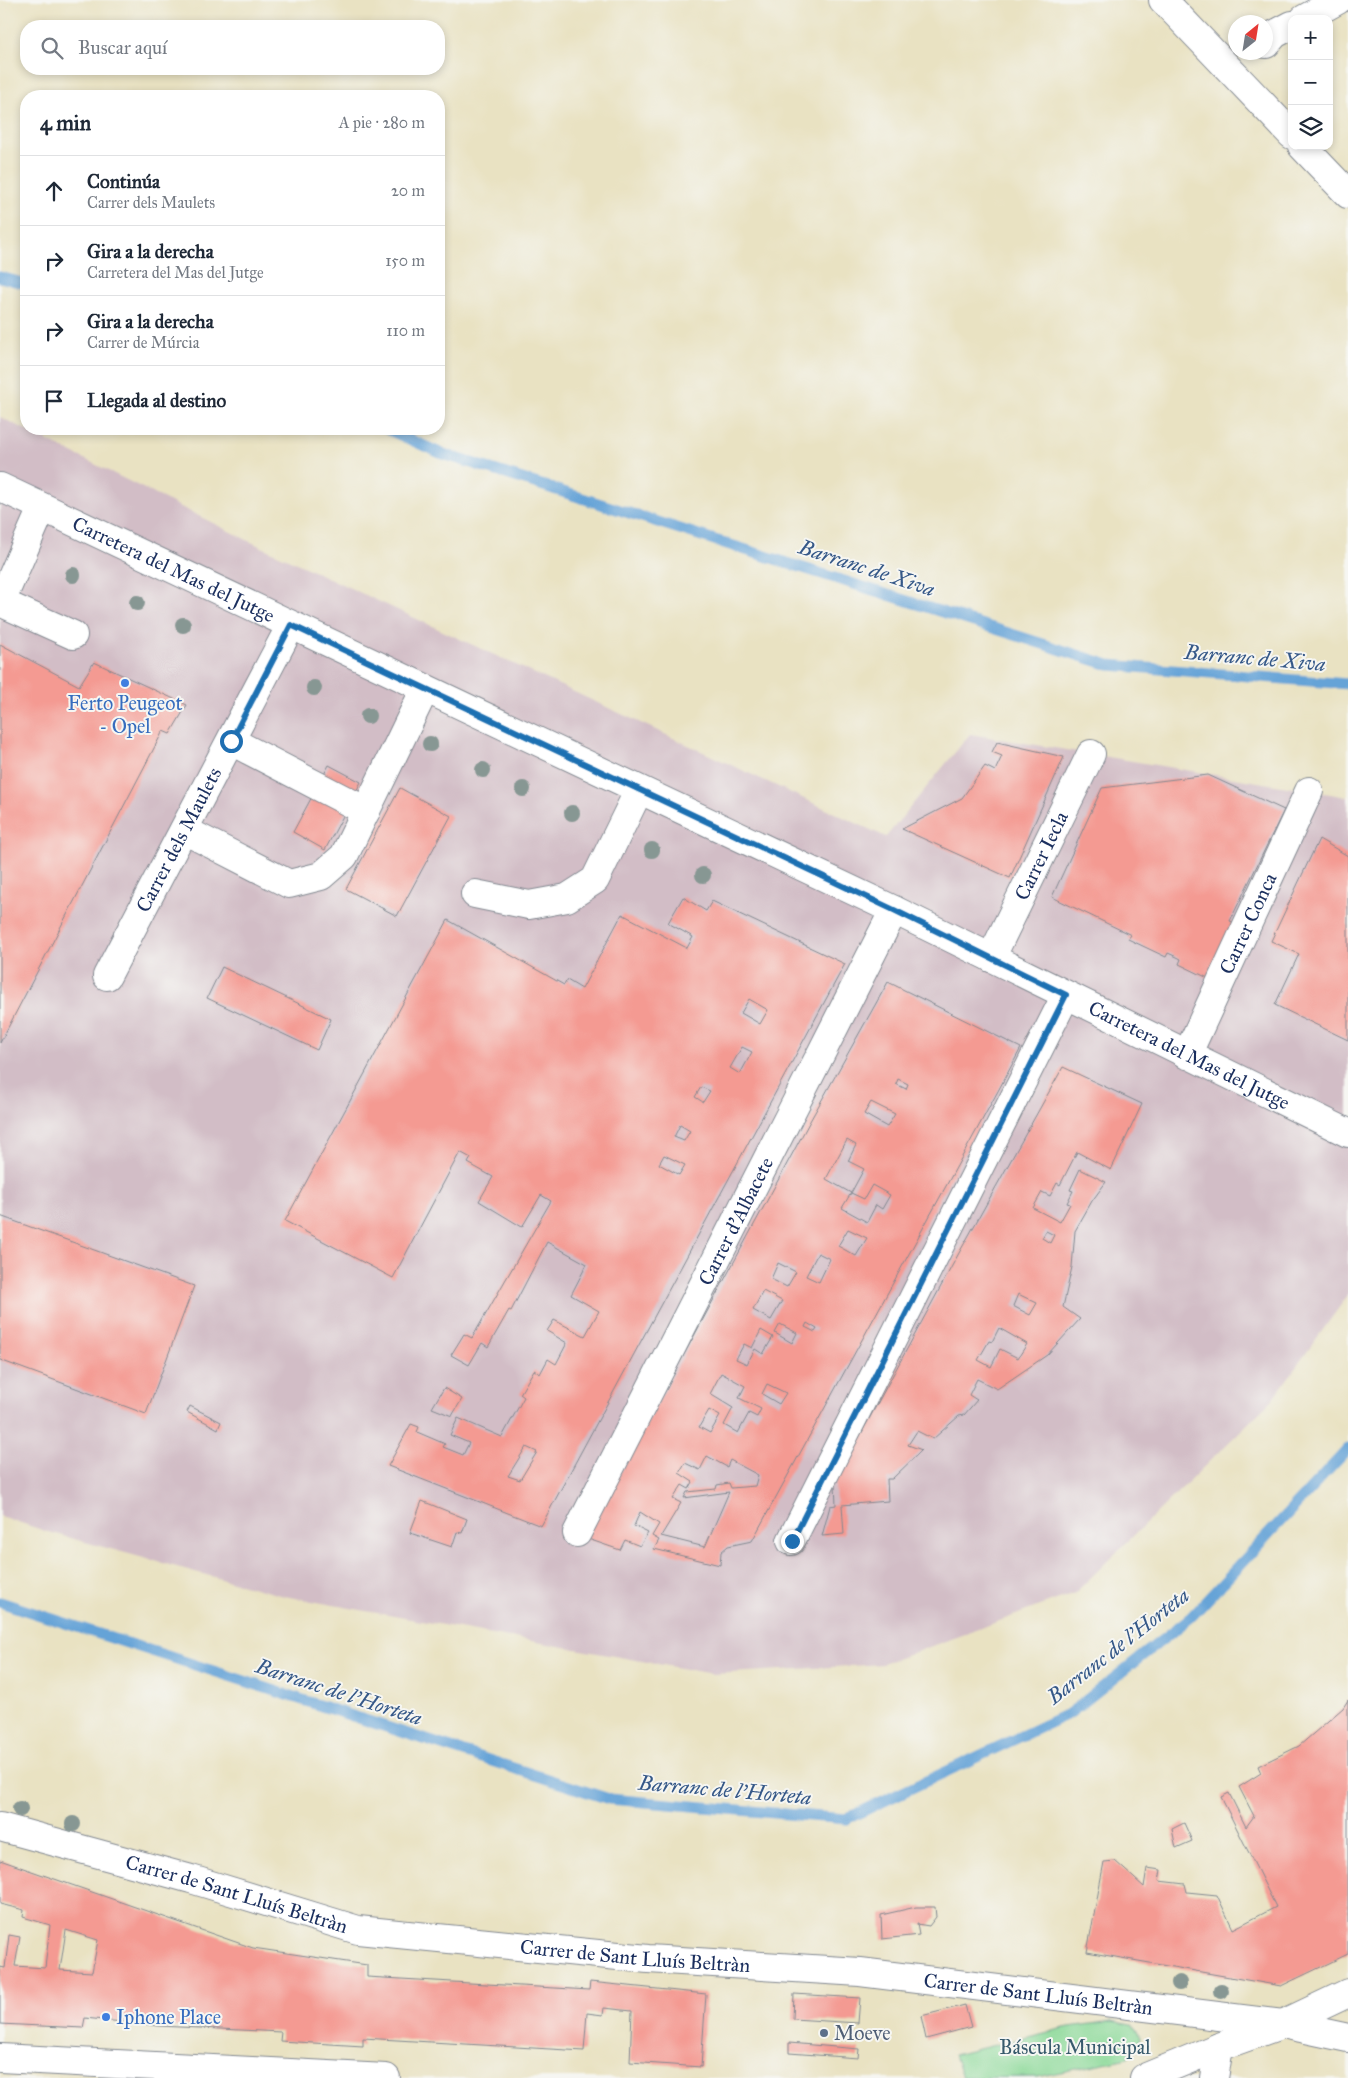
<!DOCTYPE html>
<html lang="es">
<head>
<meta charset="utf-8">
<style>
  :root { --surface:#fff; --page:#f6f6f7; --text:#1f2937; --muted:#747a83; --line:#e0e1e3 }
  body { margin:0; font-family:"IM FELL Great Primer",serif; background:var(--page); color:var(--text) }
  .controls { position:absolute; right:15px; top:15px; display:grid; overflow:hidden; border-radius:10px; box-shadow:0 2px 8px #0003 }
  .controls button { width:45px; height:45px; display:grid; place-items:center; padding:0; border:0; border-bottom:1px solid var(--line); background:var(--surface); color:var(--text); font:25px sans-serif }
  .compass { position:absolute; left:1228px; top:15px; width:45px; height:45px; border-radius:50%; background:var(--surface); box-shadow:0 2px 8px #0003; rotate:30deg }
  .stop { position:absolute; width:15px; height:15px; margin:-11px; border:4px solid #1f6fb2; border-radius:50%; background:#fff }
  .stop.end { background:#1f6fb2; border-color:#fff; box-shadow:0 1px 5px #0008 }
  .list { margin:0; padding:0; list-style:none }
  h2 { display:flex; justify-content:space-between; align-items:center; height:65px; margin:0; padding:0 20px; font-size:21px }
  h2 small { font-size:16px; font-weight:400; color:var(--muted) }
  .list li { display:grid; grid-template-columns:32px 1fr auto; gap:15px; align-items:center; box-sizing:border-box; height:70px; padding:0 20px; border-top:1px solid var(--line) }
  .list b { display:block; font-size:19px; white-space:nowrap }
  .list p { margin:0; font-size:16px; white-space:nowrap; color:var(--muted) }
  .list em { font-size:16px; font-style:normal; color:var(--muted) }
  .icon { flex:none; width:28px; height:28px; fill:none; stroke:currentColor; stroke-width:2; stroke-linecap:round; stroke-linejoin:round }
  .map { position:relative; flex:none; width:1348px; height:2078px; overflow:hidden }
  .search { position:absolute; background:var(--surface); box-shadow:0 2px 8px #0003; left:20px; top:20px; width:425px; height:55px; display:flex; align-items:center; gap:12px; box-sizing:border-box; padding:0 18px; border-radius:20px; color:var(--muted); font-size:19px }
  .panel { position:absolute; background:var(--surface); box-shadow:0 2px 8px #0003; left:20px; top:90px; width:425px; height:345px; border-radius:20px }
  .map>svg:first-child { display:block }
  .industrial { fill:#d2bdc6 }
  .green { fill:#8bd998; stroke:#53847b }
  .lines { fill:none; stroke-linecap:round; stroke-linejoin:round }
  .stream { stroke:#65a3d7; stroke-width:11 }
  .building { fill:#f49a92; fill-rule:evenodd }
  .minor-casing { stroke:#828890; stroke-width:30 }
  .minor { stroke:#fff; stroke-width:28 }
  .tree { fill:#879793 }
  .route { stroke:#1f6fb2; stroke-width:6 }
  .shop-dot { fill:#3f7fe0; stroke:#f6f6f2; stroke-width:2 }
  .service-dot { fill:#5c6f8a; stroke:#f6f6f2; stroke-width:2 }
  .labels { text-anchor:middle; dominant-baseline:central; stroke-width:4; stroke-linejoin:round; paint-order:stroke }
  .street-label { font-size:20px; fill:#1b2f5e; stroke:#f6f6f2 }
  .shop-label { font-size:20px; fill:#366cbe; stroke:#f6f6f2 }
  .service-label { font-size:20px; fill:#4e5e75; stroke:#f6f6f2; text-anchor:start }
  .park-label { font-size:20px; fill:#375a6c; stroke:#f6f6f2 }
  .water-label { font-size:21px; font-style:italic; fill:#355888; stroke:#f6f6f2 }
</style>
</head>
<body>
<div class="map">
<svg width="1348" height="2078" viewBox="0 0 1348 2078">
  <rect width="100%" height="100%" fill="#f6f6f2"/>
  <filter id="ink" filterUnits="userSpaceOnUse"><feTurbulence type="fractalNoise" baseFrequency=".02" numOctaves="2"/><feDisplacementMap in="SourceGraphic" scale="10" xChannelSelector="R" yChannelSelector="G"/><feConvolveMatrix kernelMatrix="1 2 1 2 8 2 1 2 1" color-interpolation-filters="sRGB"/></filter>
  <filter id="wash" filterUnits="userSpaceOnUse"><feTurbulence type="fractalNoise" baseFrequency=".0096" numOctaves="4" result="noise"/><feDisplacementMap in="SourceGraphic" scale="20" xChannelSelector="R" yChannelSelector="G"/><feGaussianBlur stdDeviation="1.12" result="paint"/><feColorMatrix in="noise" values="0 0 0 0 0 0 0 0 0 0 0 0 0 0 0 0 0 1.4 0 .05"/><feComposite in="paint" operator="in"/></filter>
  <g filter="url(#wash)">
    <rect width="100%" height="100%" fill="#e9e2c2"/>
    <path class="industrial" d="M0,417l249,124 637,296 84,-103 378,63v498l-75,104 -198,194 -192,71 -170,10 -429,-78 -236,-64 -48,-16z"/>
    <path class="green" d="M1112,2021l20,4 9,12 -3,12 -10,9 -91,19 -75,1 -8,-23 115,-28z"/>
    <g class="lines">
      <path class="stream" d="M0,277l26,7
        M387,429l53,24 669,212 239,19
        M0,1602l609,197 237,20 224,-106 121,-96 157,-168"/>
    </g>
    <g id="blocks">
      <path class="building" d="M0,644l79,42 15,-24 93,43 -17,29 -7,-3 -163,312z
        M997,742l67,15 -54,121 -108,-49 60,-31 23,-32 10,5 7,-15 -10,-4z
        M329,765l32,17 -36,68 -32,-18z
        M1208,775l76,35 -54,111 5,2 -27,55 -29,-14 2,-5 -4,-2 -9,-4 -2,4 -38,-18 3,-4 -2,-1 -77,-37 50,-109z
        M400,788l51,28 -54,100 -51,-27z
        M1319,839l29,17v184l-73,-35 24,-51 -28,-13z
        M683,897l23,14 6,-10 133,63 -304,562 -153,-60 23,-42 8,3 -2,5 28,12 -2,3 20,8 6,-12 -19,-8 8,-17 44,19 22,-40 -4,-3 14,-24 6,4 8,-15 8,5 11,-21 -20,-12 7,-11 31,16 14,-25 -28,-16 16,-31 -40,-22 -36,69 -2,-1 -21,37 -6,-4 -13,22 -18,-10 13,-21 8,4 79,-137 -10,-6 -19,32 -43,-26 14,-24 -25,-14 3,-5 -11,-6 -67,126 -108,-57 163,-301 116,65 3,-5 15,9 40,-75 65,34 6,-11 -25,-14zM749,999l19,11 -8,14 -19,-11zM742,1047l10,5 -12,22 -10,-6zM701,1087l9,4 -7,11 -8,-5zM680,1125l10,6 -6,10 -10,-4zM664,1155l21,10 -6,10 -20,-11zM526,1447l11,5 -17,28 -12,-4z
        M222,967l109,52 -14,31 -110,-52z
        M888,982l133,66 -23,43 -246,450 -24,5 -7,6 -1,13 -66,-16 5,-9 -7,-4 7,-12 -19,-12 -6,14 14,7 -8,13 -15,-6 -5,10 -35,-12 225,-417zM898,1079l10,5 -2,5 -10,-5zM871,1102l24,12 -8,13 -23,-13zM847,1140l9,5 -8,16 16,8 -13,24 13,6 8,-14 18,10 -8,14 -6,-4 -9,17 -25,-14 9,-15 -25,-14zM848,1229l19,9 -11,18 -18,-10zM818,1253l12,6 -11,23 -13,-6zM778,1263l18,9 -9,15 -16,-8zM763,1291l19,10 -11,19 -18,-10zM807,1323l10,6 -2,3 -10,-5zM780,1324l17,9 -5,10 -17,-10zM761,1330l12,7 -10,17 -8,-5 -8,15 -11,-5 8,-15 8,4zM721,1373l24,13 -6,12 22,11 -4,8 -8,-4 -11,20 -14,-8 9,-17 -23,-14zM767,1384l19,9 -7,11 -17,-10zM709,1410l11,6 -10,17 -11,-6zM707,1456l20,11 3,-7 28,15 -3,11 -24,2 -2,-5 -12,2 -1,4 -29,3 -3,6 45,-6 -24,55 -44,-11 20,-33 -8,-4 9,-14 7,4 4,-7 -14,-9 6,-10 15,7z
        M1063,1067l79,37 -31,66 -34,-18 -17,33 -3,-2 -7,13 -8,-4 -9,16 27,14 10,-18 -3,-1 6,-12 -3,-1 10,-21 26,13 -14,19 -17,30 -3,36 -9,40 17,12 -33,36 -50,34 -20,-10 -8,16 8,5 -13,15 -5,1 -26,23 -16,-8 -9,14 14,5 -30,29h-5l1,22 -46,4 2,29 -22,2 8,-30 6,-1 -1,-21 14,-28 110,-203zM1046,1231l8,4 -4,8 -8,-5zM1018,1294l19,9 -7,12 -17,-9zM999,1328l28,16 -9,14 -18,-9 -9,18 -13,-7 11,-19 3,1z
        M0,1216l194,70 -48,128 -146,-54z
        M444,1388l18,11 -10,17 -20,-8z
        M190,1406l31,16 -3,7 -31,-17z
        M422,1501l45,18 -5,14 -5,-1 -5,15 -42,-14z
        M1348,1700v254l-67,32 -194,-34 17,-90 11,-1 29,26 3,-19 14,2 -2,11 26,3 2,8 30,3 16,34 43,-22 -55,-110 8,-4 17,34 8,-11 -15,-29 22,-14 -3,-7 41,-20 44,-38z
        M1184,1823l8,18 -16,7 -4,-19z
        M0,1860l253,88 114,17v12l222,13 1,-8 116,12 -5,73 -71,-5 2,-51 -28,-3 -1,7 -16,-2 -3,38 -221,-13v8l-83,-5 1,-9 -122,-6 -74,-8 -2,10 -83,-4v-57l5,1 4,-33 11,2 -5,29 30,2 5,-43 -27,-8 1,-7 -24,-6zM66,1930l32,10 -6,32 -32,-2z
        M916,1907h19l1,10 -7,9 -12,-2 2,11 -37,4 -1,-24z
        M794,1994l66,4 -2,25 -65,-4z
        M965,2005l6,22 -45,12 -5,-23z
        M789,2043l70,6 -1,9 -69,-5z"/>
    </g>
  </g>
  <g filter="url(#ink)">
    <use href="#blocks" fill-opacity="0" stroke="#828890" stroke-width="1"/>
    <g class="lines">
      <defs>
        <g id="minor">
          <path d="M1163,0l129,135"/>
          <path d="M1304,19l34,-19"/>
          <path d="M1266,44l9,-10 17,-9"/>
          <path d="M1302,146l46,48"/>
          <path id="s1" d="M0,487l894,423 454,223"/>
          <path d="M0,602l73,33"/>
          <path d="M1,602l41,-94"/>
          <path d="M231,741l135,70"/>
          <path d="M184,830l105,54 32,-8 23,-20 81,-167"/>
          <path d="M475,894l54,11 38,-7 28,-18 44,-90"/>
          <path id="s2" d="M991,958l100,-204"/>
          <path id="s3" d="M107,976l184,-351"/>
          <path id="s4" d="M1187,1055l122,-264"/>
          <path id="s5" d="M577,1533l317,-623"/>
          <path d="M791,1541l275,-546"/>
          <path id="s6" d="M0,1827l191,52 167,51 290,29 212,13 423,52 65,14"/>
          <path d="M0,2058l386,20"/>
          <path d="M1144,2078l75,-31 64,-23 65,-31"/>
          <path d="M1214,2078l5,-31"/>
        </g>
      </defs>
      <use href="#minor" class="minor-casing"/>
      <use href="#minor" class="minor"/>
    </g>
    <g class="tree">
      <circle cx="73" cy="575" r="8"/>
      <circle cx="137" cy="603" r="8"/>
      <circle cx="183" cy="625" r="8"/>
      <circle cx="314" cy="688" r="8"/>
      <circle cx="368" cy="716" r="8"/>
      <circle cx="430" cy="744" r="8"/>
      <circle cx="483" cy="770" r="8"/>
      <circle cx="523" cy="789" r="8"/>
      <circle cx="572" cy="813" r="8"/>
      <circle cx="652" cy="850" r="8"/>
      <circle cx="703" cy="875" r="8"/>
      <circle cx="20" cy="1809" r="8"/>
      <circle cx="73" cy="1824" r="8"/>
      <circle cx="1179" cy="1983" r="8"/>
      <circle cx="1221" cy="1991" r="8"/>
    </g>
  </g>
  <g class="lines" filter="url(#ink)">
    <path class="route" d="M231,741l60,-116 603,285 172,85 -274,546"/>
  </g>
  <g class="shop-dot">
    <circle cx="125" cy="683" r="5"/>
    <circle cx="106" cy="2017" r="5"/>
  </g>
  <circle class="service-dot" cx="824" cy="2033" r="5"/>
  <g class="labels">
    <g class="street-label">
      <text stroke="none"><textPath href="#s1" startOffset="192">Carretera del Mas del Jutge</textPath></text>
      <text stroke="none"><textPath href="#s3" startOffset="154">Carrer dels Maulets</textPath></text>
      <text stroke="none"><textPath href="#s2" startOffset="114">Carrer Iecla</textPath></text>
      <text stroke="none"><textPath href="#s4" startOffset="145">Carrer Conca</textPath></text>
      <text stroke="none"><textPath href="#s1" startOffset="1318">Carretera del Mas del Jutge</textPath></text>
      <text stroke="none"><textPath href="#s5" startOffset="350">Carrer d'Albacete</textPath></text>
      <text stroke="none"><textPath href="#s6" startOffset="246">Carrer de Sant Lluís Beltràn</textPath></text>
      <text stroke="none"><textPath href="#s6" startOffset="651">Carrer de Sant Lluís Beltràn</textPath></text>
      <text stroke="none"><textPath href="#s6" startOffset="1056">Carrer de Sant Lluís Beltràn</textPath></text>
    </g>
    <g class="shop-label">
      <text x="125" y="703">Ferto Peugeot<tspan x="125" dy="23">- Opel</tspan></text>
      <text x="116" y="2017" text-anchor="start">Iphone Place</text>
    </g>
    <g class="service-label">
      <text x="834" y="2033">Moeve</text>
    </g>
    <g class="park-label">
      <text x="1075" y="2047">Báscula Municipal</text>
    </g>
    <g class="water-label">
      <text transform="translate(867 568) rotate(18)">Barranc de Xiva</text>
      <text transform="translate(1255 658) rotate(5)">Barranc de Xiva</text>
      <text transform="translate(1118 1646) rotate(-38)">Barranc de l'Horteta</text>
      <text transform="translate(339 1692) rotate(18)">Barranc de l'Horteta</text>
      <text transform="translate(725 1790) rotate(5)">Barranc de l'Horteta</text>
    </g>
  </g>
</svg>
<div class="controls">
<button>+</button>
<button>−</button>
<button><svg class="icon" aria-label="layers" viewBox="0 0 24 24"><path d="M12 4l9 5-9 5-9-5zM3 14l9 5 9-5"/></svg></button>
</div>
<svg class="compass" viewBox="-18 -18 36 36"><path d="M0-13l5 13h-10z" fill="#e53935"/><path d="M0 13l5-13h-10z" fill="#747a83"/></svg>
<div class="stop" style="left:231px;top:741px"></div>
<div class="stop end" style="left:792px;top:1541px"></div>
<div class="search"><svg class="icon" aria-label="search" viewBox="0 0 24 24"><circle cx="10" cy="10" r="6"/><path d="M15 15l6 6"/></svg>Buscar aquí</div>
<section class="panel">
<h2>4 min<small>A pie · 280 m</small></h2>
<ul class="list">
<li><svg class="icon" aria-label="ahead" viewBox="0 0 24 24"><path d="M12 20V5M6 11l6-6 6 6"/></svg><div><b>Continúa</b><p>Carrer dels Maulets</p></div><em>20 m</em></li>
<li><svg class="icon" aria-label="right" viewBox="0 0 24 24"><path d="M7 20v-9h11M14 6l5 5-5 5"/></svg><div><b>Gira a la derecha</b><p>Carretera del Mas del Jutge</p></div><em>150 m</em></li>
<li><svg class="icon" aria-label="right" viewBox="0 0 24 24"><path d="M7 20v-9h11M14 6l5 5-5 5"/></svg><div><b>Gira a la derecha</b><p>Carrer de Múrcia</p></div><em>110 m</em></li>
<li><svg class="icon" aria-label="arrive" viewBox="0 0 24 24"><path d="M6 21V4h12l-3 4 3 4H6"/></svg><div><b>Llegada al destino</b></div></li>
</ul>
</section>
</div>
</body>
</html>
